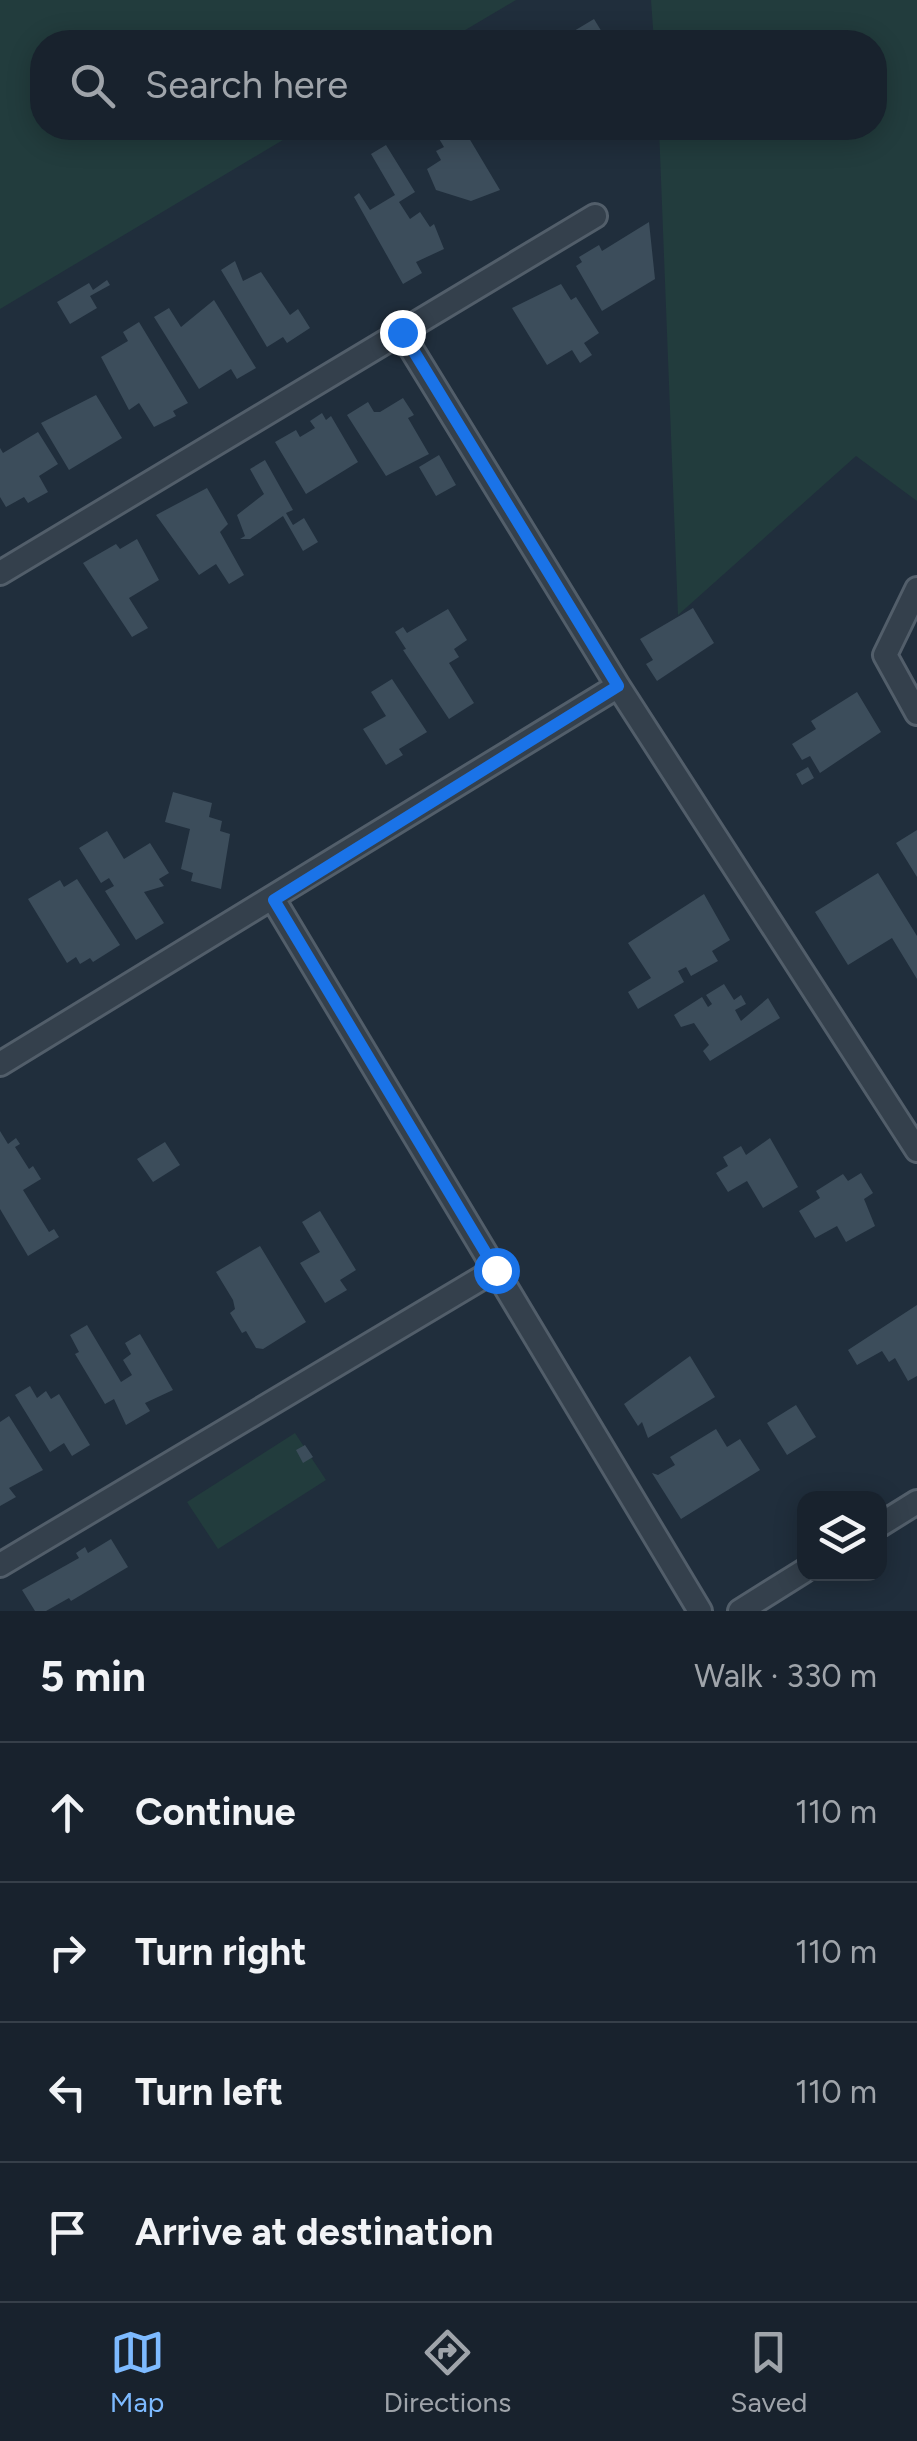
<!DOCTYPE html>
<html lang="en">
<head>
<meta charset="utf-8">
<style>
  :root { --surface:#18222d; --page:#212a35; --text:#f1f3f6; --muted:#9fa4aa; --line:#363f49; --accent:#7dbaff }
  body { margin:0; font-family:Figtree,sans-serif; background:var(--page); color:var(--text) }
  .controls { position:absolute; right:30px; bottom:30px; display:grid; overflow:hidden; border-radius:20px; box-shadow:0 5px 25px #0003 }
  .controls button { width:90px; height:90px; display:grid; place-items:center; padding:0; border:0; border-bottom:2px solid var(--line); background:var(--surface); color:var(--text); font:50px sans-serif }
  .stop { position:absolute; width:30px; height:30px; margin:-22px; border:8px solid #1a73e8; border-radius:50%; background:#fff }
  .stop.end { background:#1a73e8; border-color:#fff; box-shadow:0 2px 10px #0008 }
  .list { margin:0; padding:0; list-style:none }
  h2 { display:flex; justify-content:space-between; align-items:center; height:130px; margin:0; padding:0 40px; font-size:42px }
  h2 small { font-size:32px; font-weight:400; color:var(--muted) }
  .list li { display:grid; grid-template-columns:65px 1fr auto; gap:30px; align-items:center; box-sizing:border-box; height:140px; padding:0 40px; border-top:2px solid var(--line) }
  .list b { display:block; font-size:38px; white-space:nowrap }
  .list em { font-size:32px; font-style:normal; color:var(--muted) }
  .icon { flex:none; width:55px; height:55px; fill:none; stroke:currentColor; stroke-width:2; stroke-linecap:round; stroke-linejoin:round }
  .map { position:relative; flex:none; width:917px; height:1611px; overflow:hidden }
  .search { position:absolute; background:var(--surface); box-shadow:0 5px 25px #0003; left:30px; right:30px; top:30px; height:110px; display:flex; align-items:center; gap:25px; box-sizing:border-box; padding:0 35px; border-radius:40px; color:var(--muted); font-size:38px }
  .sheet { height:690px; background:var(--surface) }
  nav { display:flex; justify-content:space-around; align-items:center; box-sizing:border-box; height:140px; border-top:2px solid var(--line); background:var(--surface); font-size:28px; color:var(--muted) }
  nav a { display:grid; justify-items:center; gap:5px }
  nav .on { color:var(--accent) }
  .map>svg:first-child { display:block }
  .green { fill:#223c3d }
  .building { fill:#3c4d5b }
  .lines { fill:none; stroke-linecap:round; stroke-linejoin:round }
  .street-casing { stroke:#525e6a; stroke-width:28 }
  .street { stroke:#34404c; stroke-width:22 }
  .route { stroke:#1a73e8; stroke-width:12 }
</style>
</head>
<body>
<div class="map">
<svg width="917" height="1611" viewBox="0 0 917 1611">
  <rect width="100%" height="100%" fill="#202e3c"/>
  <path class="green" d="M0,0h516l-71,42h-403v86h261l-303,181z
    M651,0h266v501l-61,-45 -178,159 -19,-487h215v-86h-220z
    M295,1433l31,47 -108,69 -31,-47z"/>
  <path class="building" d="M594,19l14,23h-27l-7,-11z
    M443,128h20l37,62 -29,11 -35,-11 -9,-21 14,-9 -5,-9 8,-4 -9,-15z
    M386,145l29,47 -16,10 11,17 10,-7 10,15 4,-3 10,25 -28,13 6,11 -19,11 -49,-87 5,-4 11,17 25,-15 -24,-41z
    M649,222l6,57 -53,32 -26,-45 6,-4 -3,-5 20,-12 3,6z
    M235,261l8,20 18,-9 29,43 8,-6 12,19 -23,15 -4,-6 -16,10 -46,-77z
    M107,280l3,5 -20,11 7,12 -27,16 -13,-22 32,-19 4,7z
    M561,284l10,16 5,-3 23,36 -15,10 8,12 -12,8 -8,-13 -25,15 -35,-57z
    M214,300l42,68 -19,11 -6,-10 -32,20 -45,-72 15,-9 12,19z
    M139,322l49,81 -15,8 3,5 -22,11 -15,-24 -10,7 -28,-53 27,-16 -5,-9z
    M96,395l26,43 -53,32 -28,-47z
    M403,398l11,17 -6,3 21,36 -43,22 -39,-61 21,-13 6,10h6z
    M322,413l4,7 5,-4 27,46 -52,32 -31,-52 21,-12 4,7 15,-9 -5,-7z
    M38,432l20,32 -19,12 9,16 -20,11 -4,-6 -18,10 -6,-10v-49l3,5z
    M439,455l17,30 -20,11 -17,-29z
    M265,460l28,50 -7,3 7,12 11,-7 14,24 -15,9 -20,-35 -33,23h-10l5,-3 -8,-21 27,-21 -14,-25z
    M207,488l21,36 -8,8 24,43 -15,9 -13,-20 -17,11 -43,-60z
    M137,539l22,41 -30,18 19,30 -16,9 -49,-74 33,-19 4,5z
    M693,608l21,35 -57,38 -11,-17 7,-4 -13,-21z
    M448,609l19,31 -13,9 5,8 -10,6 25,40 -25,16 -46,-69 3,-1 -11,-17 8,-5 4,6z
    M392,679l35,53 -28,17 4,6 -17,10 -23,-36 23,-13 -15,-24z
    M857,692l24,40 -61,41 -10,-17 -8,4 -10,-16 24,-15 -5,-8z
    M808,767l6,11 -12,7 -6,-11z
    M173,792l39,11 -3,14 13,4 -2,10 10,3 -9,55 -30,-8 2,-8 -12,-4 9,-40 -25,-7z
    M917,830v47l-21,-34z
    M107,831l17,28 26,-16 19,30 -10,6 5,7 -20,6 20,31 -28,17 -31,-49 9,-5 -5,-8 -8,5 -22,-35z
    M878,873l39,63v43l-25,-41 -44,27 -33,-53z
    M77,879l43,66 -27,17 -3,-4 -10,6 -4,-7 -9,6 -39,-64 32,-19 4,7z
    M704,894l26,46 -18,11 6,10 -27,15 -5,-9 -8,4 6,11 -46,27 -10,-17 23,-14 -23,-35z
    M724,984l10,16 7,-5 5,9 -11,6 6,11 27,-23 12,20 -70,43 -7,-10 6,-6 -15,-22 -13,4 -7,-12 28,-18 6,10 4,-3 -6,-9z
    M0,1131l8,13 8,-6 4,6 -5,3 14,22 4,-3 8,13 -18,11 26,42 5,-3 5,8 -31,19 -28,-47z
    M770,1138l28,49 -35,21 -16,-27 -19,11 -12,-19 12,-7 -5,-9 18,-11 5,9z
    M165,1142l15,23 -27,17 -16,-23z
    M861,1173l12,20 -9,6 11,27 -29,16 -9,-16 -22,12 -16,-27 21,-13 -4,-7 27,-17 5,7z
    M320,1211l36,59 -16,10 7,10 -22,13 -25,-40 20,-11 -18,-30z
    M260,1246l46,76 -43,27 -7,-1 -10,-17 -4,2 -12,-20 5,-4 -2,-9 -17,-28z
    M917,1305v71l-9,5 -13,-23 -6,4 -7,-11 -25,14 -9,-15z
    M87,1325l34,57 11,-7 -9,-15 8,-6 -6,-11 15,-9 33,56 -28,13 5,8 -24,14 -12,-26 -9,5 -30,-50 4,-2 -9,-17z
    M690,1356l25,41 -67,41 -6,-16 -4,4 -14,-22z
    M30,1386l7,12 9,-7 5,8 8,-5 31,51 -18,11 -8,-13 -14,9 -35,-57z
    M796,1405l20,32 -29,18 -20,-32z
    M9,1416l34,54 -34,18 7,9 -16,9v-84z
    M716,1429l11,18 13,-8 20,31 -79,49 -29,-46 6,2 17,-10 -5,-8z
    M305,1445l8,12 -10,6 -7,-13z
    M111,1539l17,28 -57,34 -2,-3 -23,13h-11l-13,-21 57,-32 -3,-5 9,-6 3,6z"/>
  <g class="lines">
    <defs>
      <path id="street" d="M401,332l217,354 299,464
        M0,573l595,-357
        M917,589l-32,66 32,58
        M273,899l427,712
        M0,1064l618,-378
        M880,1525l37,-23
        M0,1565l495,-295
        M740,1611l64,-40"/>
    </defs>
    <use href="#street" class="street-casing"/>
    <use href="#street" class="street"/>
  </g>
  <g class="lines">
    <path class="route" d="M402,332l216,354 -344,214 222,370"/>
  </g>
</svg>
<div class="controls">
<button><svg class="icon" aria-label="layers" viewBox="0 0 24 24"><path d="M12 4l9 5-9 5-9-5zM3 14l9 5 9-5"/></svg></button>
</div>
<div class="stop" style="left:496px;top:1270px"></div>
<div class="stop end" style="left:402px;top:332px"></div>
<div class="search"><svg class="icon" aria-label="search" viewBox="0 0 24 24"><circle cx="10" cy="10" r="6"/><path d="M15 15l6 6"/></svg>Search here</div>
</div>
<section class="sheet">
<h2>5 min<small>Walk · 330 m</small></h2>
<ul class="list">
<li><svg class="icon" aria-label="ahead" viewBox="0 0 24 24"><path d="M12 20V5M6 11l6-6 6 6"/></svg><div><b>Continue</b></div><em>110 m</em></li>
<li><svg class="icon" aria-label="right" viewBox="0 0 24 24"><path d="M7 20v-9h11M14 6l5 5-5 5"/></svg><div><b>Turn right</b></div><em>110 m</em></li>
<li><svg class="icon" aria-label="left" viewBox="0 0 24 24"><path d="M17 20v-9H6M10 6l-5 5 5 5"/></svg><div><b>Turn left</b></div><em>110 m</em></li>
<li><svg class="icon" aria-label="arrive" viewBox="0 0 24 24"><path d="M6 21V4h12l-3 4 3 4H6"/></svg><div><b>Arrive at destination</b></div></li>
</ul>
</section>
<nav>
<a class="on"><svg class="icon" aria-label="map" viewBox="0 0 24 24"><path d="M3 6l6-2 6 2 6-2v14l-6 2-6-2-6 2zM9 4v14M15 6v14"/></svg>Map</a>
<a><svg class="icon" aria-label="directions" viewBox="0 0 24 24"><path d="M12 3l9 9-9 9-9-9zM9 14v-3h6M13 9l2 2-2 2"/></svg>Directions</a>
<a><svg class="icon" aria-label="saved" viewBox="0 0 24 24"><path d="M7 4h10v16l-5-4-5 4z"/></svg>Saved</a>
</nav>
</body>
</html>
